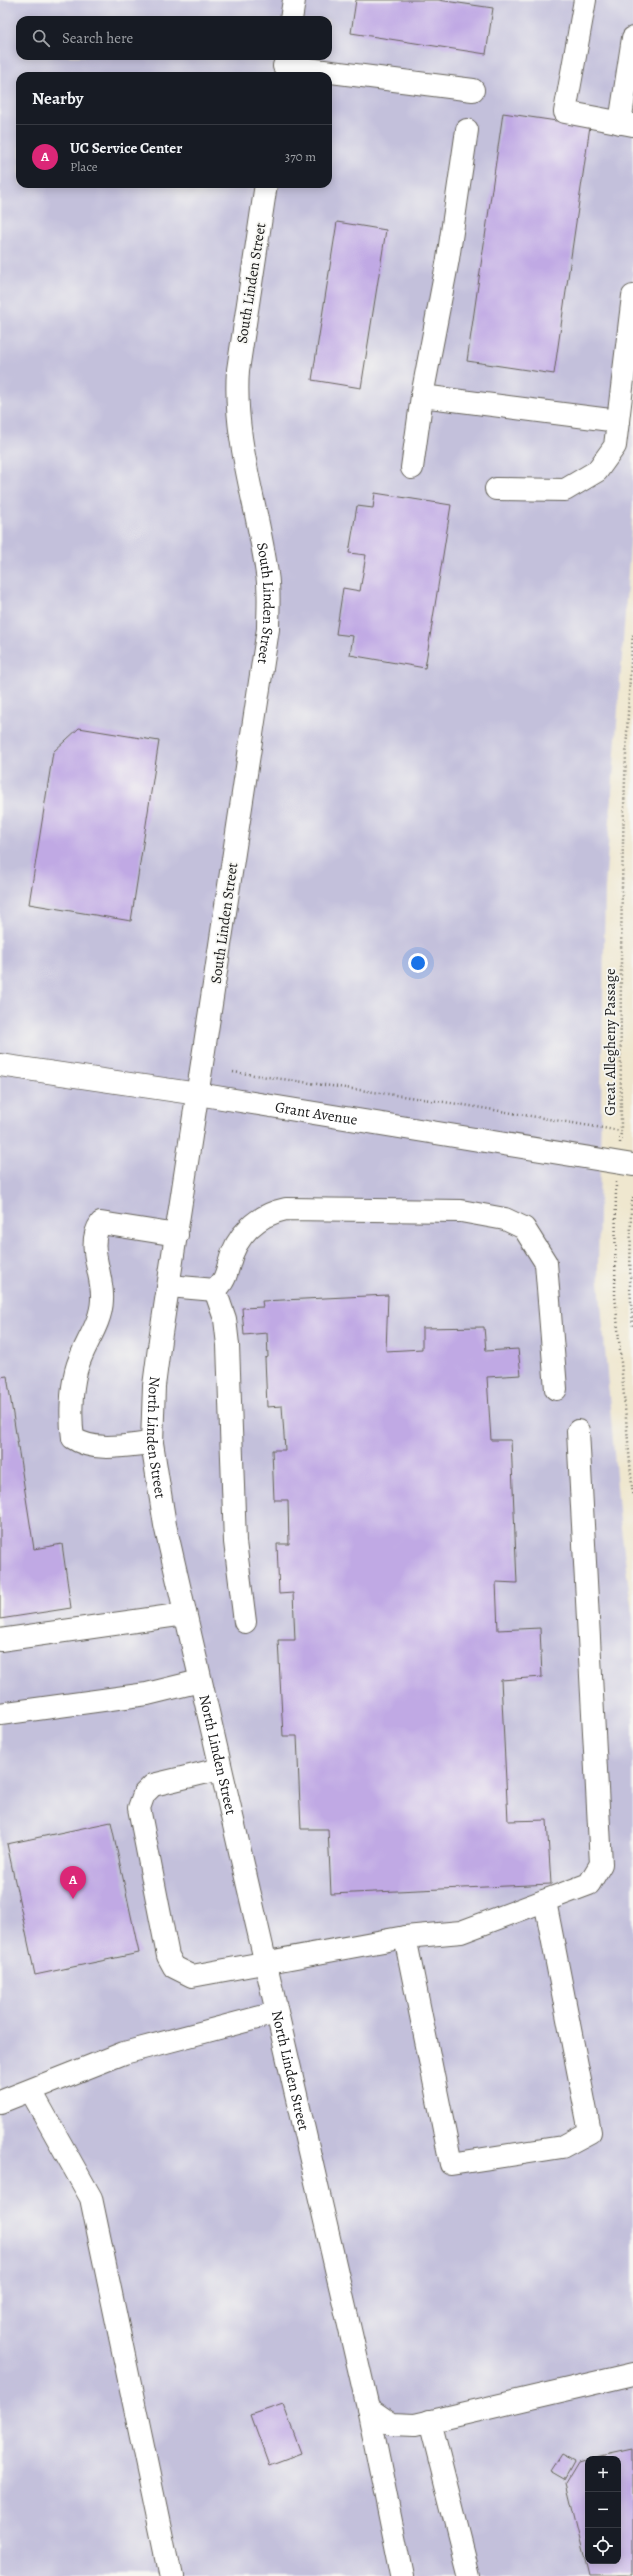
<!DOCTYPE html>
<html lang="en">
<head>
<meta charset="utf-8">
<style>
  :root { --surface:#171b24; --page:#242831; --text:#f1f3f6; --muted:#9ea1a6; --line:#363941; --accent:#db2777 }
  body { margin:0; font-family:Alegreya,serif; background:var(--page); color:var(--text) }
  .controls { position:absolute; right:12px; bottom:12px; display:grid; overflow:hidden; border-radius:8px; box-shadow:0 2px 10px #0003 }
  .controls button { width:36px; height:36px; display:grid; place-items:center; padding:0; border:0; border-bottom:1px solid var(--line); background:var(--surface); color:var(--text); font:20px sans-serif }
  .you { position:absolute; left:418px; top:963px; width:14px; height:14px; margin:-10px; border:3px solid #fff; border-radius:50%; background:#1a73e8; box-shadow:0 0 0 6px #1a73e833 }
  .badge { display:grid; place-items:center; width:26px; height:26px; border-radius:50%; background:var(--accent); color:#fff; font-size:13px; font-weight:700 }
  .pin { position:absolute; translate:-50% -33px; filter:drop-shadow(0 1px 2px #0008) }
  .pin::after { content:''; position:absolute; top:21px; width:14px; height:12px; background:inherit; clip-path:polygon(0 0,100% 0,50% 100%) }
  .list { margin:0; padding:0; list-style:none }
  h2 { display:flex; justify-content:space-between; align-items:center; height:52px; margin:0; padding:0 16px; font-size:17px }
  h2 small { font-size:13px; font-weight:400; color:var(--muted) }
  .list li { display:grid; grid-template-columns:26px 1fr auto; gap:12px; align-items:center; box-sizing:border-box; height:64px; padding:0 16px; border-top:1px solid var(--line) }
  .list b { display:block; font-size:15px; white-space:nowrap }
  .list p { margin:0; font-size:13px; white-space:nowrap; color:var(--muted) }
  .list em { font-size:13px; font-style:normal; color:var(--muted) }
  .icon { flex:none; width:22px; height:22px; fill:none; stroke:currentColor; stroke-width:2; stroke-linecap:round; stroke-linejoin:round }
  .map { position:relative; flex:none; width:633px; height:2576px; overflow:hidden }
  .search { position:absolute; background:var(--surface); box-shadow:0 2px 10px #0003; left:16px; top:16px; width:316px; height:44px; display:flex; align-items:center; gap:10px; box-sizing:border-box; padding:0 14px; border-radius:12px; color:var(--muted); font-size:15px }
  .panel { position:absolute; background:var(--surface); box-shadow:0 2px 10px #0003; left:16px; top:72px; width:316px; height:116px; border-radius:12px }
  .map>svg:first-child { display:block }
  .industrial { fill:#c3c0db; fill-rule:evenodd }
  .building { fill:#c0a9e4 }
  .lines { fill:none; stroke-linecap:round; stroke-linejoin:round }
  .minor-casing { stroke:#66635b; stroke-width:24 }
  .path { stroke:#66635b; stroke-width:2.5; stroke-dasharray:1 3; stroke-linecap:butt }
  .minor { stroke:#fff; stroke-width:22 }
  .labels { text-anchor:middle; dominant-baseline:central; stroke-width:3.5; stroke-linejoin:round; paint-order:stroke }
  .street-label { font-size:15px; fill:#1c1c1c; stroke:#f6f6f2 }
</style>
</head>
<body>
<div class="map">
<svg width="633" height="2576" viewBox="0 0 633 2576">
  <rect width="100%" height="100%" fill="#f6f6f2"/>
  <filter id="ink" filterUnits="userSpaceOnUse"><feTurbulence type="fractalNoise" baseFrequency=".025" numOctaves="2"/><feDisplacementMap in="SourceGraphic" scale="8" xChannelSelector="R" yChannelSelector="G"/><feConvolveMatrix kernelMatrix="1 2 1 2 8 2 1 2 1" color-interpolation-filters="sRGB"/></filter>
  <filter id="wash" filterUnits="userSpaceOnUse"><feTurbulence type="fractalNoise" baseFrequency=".012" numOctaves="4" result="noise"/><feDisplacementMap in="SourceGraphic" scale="16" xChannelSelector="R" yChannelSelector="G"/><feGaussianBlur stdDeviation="0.9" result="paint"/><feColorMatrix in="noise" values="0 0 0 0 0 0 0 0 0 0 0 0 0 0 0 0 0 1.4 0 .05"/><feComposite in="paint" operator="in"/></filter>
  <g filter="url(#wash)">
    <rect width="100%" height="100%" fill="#efe7cf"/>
    <path class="industrial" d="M0,0h633v503l-28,386 -7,381 22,251 13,98v957h-633zM20,20h308v36h-308zM20,76h308v108h-308zM588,2459h30v102h-30z"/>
    <g id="blocks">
      <path class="building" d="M356,0h82l55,8 -7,46 -135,-21z
        M503,113l87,13 -36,248 -87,-13z
        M337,222l49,8 -25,158 -49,-8z
        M375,493l76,12 -26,163 -75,-13 3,-19 -17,-2 7,-46 17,3 6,-36 -17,-2 8,-47 16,2z
        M79,728l80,13 -28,180 -102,-17 24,-152z
        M388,1295l-2,56 36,-2v-21l62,-1 2,24 32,-2 3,26 -34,2 4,63h20l6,143 -21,-1 2,48 42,-2 2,49 -41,3 7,141 39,-1 4,64 -220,10 -3,-65h-27l-4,-93h-14l-5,-96h17l-2,-47 -14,1 -2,-50h12l-1,-44h-14l-2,-50h13l-3,-44 -15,1 -2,-49 3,-1 -1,-24 -23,2 -2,-27 21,-1 -1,-6z
        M7,1376l27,173 28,-5 9,64 -71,11v-242z
        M111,1822l28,131 -104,22 -28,-131z
        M283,2404l18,49 -32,12 -18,-50z
        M633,2449v127h-44l-23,-94 12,-20 10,-3v102h30v-102l-26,-1z
        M561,2454l13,7 -10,18 -14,-8z"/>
    </g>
  </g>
  <g filter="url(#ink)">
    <use href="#blocks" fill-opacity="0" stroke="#66635b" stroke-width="1"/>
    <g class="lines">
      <defs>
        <g id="minor">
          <path d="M585,0l-20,112 68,13"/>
          <path d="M291,20l3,-20"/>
          <path d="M284,66l189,24"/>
          <path d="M620,123l13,-85"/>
          <path id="s1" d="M266,184l-28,186c-5,71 20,136 29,204 3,19 1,37 1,55l-108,711 -6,46 -2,57 13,82 203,883 34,168"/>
          <path d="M422,396l26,-137 19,-129"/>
          <path d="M412,468l10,-72 196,25"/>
          <path d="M496,489l69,1 32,-19 18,-25 18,-150"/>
          <path id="s2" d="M0,1065l198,29 435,71"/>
          <path d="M169,1286l46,4c9,-7 11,-15 14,-26 7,-29 28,-49 57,-55l175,2 44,8 19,9 22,35 10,126"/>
          <path d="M215,1290l10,29 3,26 7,197 10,80"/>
          <path d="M152,1443c-25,2 -57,10 -79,-5 -3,-20 -2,-47 3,-67 6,-25 25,-45 26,-71 2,-25 -17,-55 -1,-77l76,12"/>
          <path d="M0,1640l185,-26"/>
          <path d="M0,1714l147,-20 53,-13"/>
          <path d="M220,1769l-67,16 -9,9 -5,14 29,148 6,11 18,9 213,-39 56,-5 128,-48 12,-20 -23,-433"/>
          <path d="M405,1937l46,227 111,-17 28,-15 -45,-231"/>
          <path d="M31,2091l60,107 79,378"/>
          <path d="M0,2102l124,-49 152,-40"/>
          <path d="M368,2408l23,16 24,1 218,-51"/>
          <path d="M430,2421l39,155"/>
        </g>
      </defs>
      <use href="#minor" class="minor-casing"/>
      <path class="path" d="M233,1072l225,32 163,27c-1,-167 0,-333 12,-499
        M620,1143l1,-12
        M616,1182l-1,113 18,202
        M633,1197l-2,10 -1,80 3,41"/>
      <use href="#minor" class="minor"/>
    </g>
  </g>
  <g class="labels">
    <g class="street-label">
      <text transform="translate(251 283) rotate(-81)">South Linden Street</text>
      <text stroke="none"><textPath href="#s1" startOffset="424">South Linden Street</textPath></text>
      <text transform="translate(224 923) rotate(-82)">South Linden Street</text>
      <text transform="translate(610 1042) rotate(-90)">Great Allegheny Passage</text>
      <text stroke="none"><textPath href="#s2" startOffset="320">Grant Avenue</textPath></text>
      <text stroke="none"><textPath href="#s1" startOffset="1267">North Linden Street</textPath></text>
      <text stroke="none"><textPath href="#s1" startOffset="1591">North Linden Street</textPath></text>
      <text stroke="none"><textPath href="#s1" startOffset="1915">North Linden Street</textPath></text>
    </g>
  </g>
</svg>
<div class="controls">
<button>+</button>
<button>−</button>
<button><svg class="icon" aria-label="locate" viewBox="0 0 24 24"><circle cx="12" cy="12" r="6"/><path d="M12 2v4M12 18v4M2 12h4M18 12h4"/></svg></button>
</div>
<div class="you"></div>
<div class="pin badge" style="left:73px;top:1899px">A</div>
<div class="search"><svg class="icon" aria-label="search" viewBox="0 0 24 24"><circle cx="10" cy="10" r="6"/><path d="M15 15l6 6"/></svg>Search here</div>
<section class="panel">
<h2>Nearby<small></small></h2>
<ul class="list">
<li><span class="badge">A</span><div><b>UC Service Center</b><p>Place</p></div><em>370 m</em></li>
</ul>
</section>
</div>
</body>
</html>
